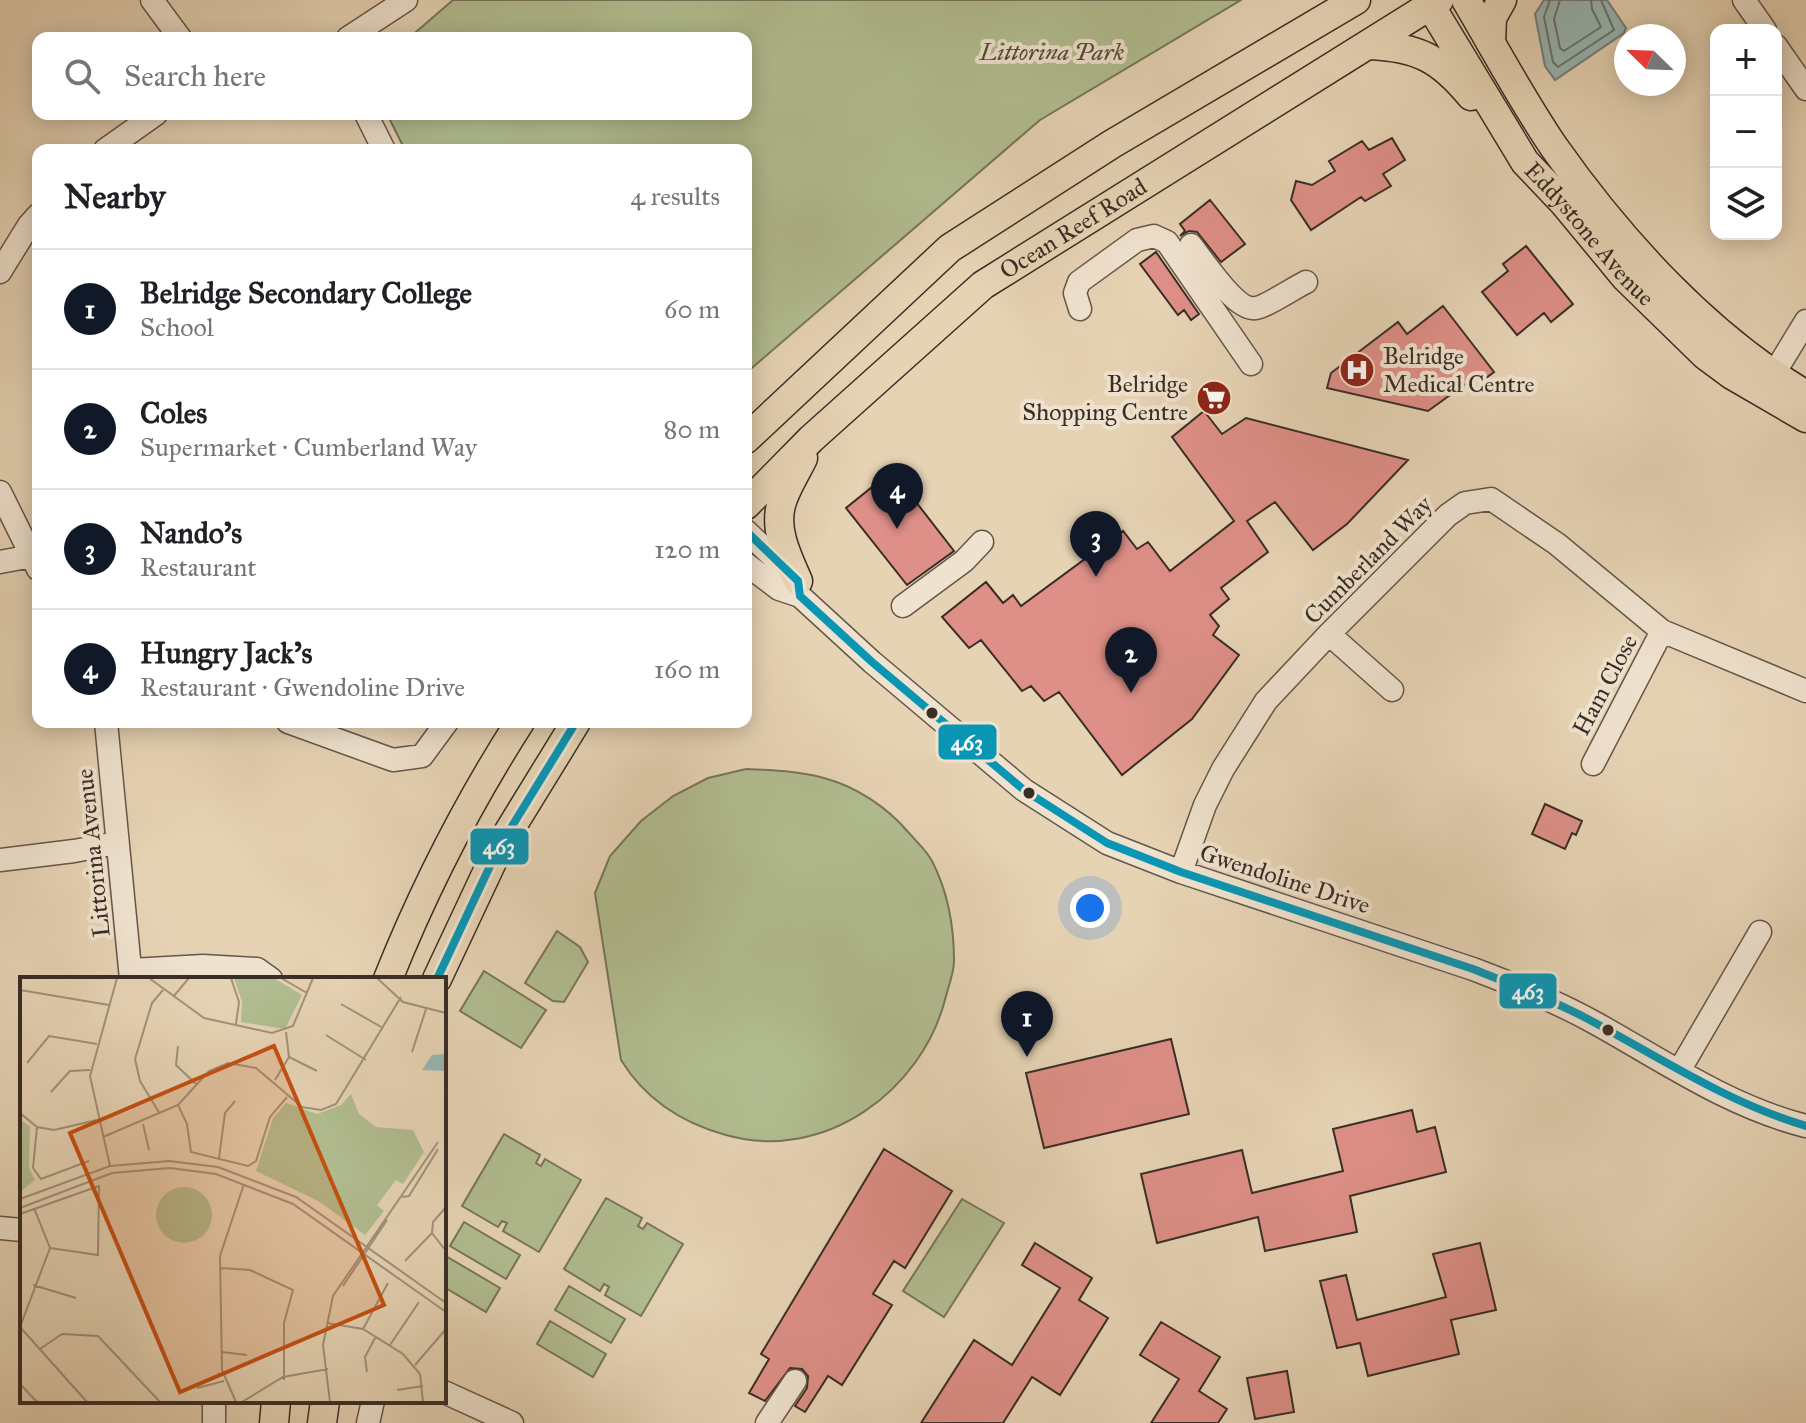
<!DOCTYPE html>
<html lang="en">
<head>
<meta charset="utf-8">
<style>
  :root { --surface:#fff; --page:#f6f6f6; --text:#202124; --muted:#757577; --line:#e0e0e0; --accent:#111827 }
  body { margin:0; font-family:"IM FELL Great Primer",serif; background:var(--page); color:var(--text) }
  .controls { position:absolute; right:24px; top:24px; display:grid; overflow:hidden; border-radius:16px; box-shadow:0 4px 20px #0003 }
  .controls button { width:72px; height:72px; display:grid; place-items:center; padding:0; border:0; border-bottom:2px solid var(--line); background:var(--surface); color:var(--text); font:40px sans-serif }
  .compass { position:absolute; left:1614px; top:24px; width:72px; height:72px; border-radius:50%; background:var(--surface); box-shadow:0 4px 20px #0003; rotate:293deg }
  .you { position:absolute; left:1090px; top:908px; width:28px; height:28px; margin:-20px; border:6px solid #fff; border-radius:50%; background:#1a73e8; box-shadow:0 0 0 12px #1a73e833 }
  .badge { display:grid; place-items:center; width:52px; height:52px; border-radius:50%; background:var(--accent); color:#fff; font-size:26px; font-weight:700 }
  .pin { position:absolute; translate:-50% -66px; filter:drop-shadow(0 2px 4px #0008) }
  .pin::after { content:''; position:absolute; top:42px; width:28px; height:24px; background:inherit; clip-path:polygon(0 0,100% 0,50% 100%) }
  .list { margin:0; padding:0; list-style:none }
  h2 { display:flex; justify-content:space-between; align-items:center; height:104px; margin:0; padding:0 32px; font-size:34px }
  h2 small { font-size:26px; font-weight:400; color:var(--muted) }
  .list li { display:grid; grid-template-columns:52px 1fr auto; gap:24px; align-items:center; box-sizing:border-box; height:120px; padding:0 32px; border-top:2px solid var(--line) }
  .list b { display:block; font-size:30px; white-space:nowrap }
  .list p { margin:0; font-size:26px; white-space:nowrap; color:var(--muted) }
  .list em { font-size:26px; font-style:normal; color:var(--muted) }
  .icon { flex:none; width:44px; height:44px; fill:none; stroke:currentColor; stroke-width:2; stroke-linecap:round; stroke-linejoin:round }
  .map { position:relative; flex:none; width:1806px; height:1423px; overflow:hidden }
  .search { position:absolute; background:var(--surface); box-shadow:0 4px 20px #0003; left:32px; top:32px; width:720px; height:88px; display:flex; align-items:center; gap:20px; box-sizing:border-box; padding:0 28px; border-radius:16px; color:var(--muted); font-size:30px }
  .panel { position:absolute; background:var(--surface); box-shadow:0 4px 20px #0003; left:32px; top:144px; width:720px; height:584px; border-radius:16px }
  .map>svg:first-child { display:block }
  .green { fill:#b1bd90; stroke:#76755b; stroke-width:2 }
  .water { fill:#97b6b4; stroke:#727f7b; stroke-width:2 }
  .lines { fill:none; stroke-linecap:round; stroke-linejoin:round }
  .shore { stroke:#68726d; stroke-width:2 }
  .building { fill:#de8f87; stroke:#3a2d26; stroke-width:2 }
  .minor-casing { stroke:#65564a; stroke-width:25 }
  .major-casing { stroke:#3a2d26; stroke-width:31 }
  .minor { stroke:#efe2ce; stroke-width:22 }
  .major { stroke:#e6d3b4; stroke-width:28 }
  .bus-1-casing { stroke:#efe2ce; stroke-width:14 }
  .bus-1 { stroke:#0996b5; stroke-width:8 }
  .bus-dot { fill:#3a2d26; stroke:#efe2ce; stroke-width:3 }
  .labels { text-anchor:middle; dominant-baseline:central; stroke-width:8; stroke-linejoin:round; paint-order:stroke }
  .park-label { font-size:24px; font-style:italic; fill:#524a3b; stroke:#efe2ce }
  .street-label { font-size:24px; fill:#3a2d26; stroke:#efe2ce }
  .poi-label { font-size:24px; fill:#3a2d26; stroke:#efe2ce; text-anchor:start }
  .inset-road { fill:none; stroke:#a1917b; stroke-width:2 }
  .view { fill:#c55011; fill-opacity:0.15; stroke:#c55011; stroke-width:4 }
  .inset-edge { fill:none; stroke:#3a2d26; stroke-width:4 }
  .line-badge { stroke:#efe2ce; stroke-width:3 }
  .badge-label { font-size:22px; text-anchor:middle; font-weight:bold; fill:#fff }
</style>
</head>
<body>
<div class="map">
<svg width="1806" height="1423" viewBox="0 0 1806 1423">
  <rect width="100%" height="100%" fill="#e6d3b4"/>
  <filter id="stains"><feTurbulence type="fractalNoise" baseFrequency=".0025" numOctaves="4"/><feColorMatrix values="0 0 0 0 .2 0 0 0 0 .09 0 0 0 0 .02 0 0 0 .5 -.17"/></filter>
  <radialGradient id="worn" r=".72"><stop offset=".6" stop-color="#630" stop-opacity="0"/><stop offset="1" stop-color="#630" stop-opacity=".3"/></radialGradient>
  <path class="green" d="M453,0h788l-201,120 -294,253v-223h-341l-18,-36h359v-76h-337z
    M746,769c27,1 52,2 78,9 33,9 63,29 85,55 8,9 18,18 23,28 16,31 22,65 22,100 0,11 -5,24 -8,35 -23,95 -122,167 -220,139 -44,-12 -81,-36 -105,-75l-26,-167 15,-37 31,-35 32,-25 35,-18z
    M557,931l23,16 8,15 -24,40 -11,-1 -28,-18z
    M484,971l62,39 -25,38 -61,-37z
    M504,1134l36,21 -4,8 5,3 4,-7 36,21 -42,72 -36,-21 4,-8 -5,-2 -4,6 -36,-21z
    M606,1198l36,20 -4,8 5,3 4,-6 36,21 -42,72 -36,-21 4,-8 -5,-3 -4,7 -36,-22z
    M962,1199l42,24 -60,94 -41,-26z
    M464,1222l56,33 -14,24 -56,-33z
    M444,1255l56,33 -14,24 -42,-25z
    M569,1286l56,33 -14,24 -56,-33z
    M550,1321l56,33 -13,23 -56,-33z"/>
  <path class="water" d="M1544,0h63l19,28 -2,5 -69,47 -10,-14 -10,-52z"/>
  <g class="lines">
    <path class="shore" d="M1550,0l-6,17 9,45 5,5 56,-37 -13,-30
      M1560,0l-6,19 6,29 4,3 37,-24 -9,-18 -1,-9"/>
  </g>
  <path class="building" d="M1392,138l13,22 -22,14 8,12 -26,15 -4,-4 -50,33 -20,-30 5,-19 16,4 23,-14 -6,-10 33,-20 7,9z
    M1210,200l35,44 -24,18 -24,-30 -8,-1 -9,5 5,-5 -5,-7z
    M1526,246l47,58 -22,18 -7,-9 -27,22 -35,-43 26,-21 -5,-7z
    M1156,252l43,62 -8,6 -7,-10 -6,5 -38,-51z
    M1443,306l51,66 -12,9 -4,-6 -50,36 -101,-23 4,-15 67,-51 9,12z
    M1204,411l18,23 24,-16 162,42 -61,64 -34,26 -38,-48 -28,19 21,31 -47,36 8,11 -19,16 9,11 -6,9 26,20 -47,64 -70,56 -63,-83 -15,9 -13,-15 -9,5 -41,-51 -12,8 -27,-31 44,-35 17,21 10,-8 8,11 102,-75 14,18 11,-7 22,29 64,-50 -62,-84z
    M892,471l62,80 -47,34 -61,-77z
    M1545,804l37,17 -6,14 -4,-2 -7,16 -33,-15z
    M1171,1039l18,75 -145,34 -18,-75z
    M1412,1110l5,22 18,-5 11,45 -96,24 7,36 -92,19 -7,-34 -101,26 -16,-69 101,-24 10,43 91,-22 -10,-42z
    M884,1149l68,42 -47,77 -11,-7 -21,33 19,11 -50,80 -14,-9 -23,36 -10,-6 12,-18 1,-12 -6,-7 -12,-1 -25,33 -16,-8 20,-34 -8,-5z
    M1035,1243l57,35 -13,22 29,18 -48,77 -28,-18 -29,46h-82l53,-83 38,25 48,-77 -38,-23z
    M1480,1243l16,67 -45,10 8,34 -91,22 -8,-33 -23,5 -17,-67 26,-6 11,45 89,-23 -13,-43z
    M1161,1322l59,35 -21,34 28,18 -9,14h-67l28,-44 -39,-24z
    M1287,1371l7,41 -39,7 -8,-41z"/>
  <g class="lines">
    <defs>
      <path id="minor" d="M152,0l28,38
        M1744,0l21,30
        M348,38l58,-38
        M1776,46l30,43
        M366,114l18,36
        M105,150l51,-36
        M1191,245c12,15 45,67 65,63 9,-1 38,-20 50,-26
        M0,272l29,-47 9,-10
        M1080,309l-5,-16 4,-11 58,-42 17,-4 13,6 84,122
        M1767,385l39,-64
        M0,492l38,77
        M746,531l48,46
        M0,562l32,-6
        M746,564l33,25 21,7 72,66 152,128 83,53 74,29 292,97c42,16 85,33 124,55 68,38 133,83 209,102
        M903,606l61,-45 18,-19
        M1329,634l63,56
        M106,722l25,257
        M288,722l105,38 29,-4 25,-34
        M1593,764l69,-133
        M0,860l74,-9 43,-8
        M1181,872l24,-67 18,-36 43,-68 63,-67 119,-119 17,-12 26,-4 66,45 105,87 144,60
        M131,970l72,-4 54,3 14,10
        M1679,1071l81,-139
        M0,1228l22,2
        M444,1392l68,31
        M214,1423v-22
        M368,1423l5,-22
        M767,1423l28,-42"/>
      <g id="major">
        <path id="s1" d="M1427,0l98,162 39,41 62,75 79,77 27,20 74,43"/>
        <path d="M1466,0c29,49 56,100 88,147 66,94 153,189 252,248"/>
        <path d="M1491,43l1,-25 10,-18"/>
        <path d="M1369,45c48,2 71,13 102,51"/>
        <path d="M746,439l204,-191 162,-104 244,-144"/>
        <path id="s2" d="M746,505l65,-66 172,-154 456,-285"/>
        <path d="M798,581c-10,-23 -24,-50 -17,-76 4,-16 15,-32 22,-47"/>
        <path d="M388,979c36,-90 80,-176 132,-257"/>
        <path d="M437,979l61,-130 78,-127"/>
        <path d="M274,1423l2,-22"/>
        <path d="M322,1423l3,-22"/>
      </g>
    </defs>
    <use href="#minor" class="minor-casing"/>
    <use href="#major" class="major-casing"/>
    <use href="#minor" class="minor"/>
    <use href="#major" class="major"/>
    <defs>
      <path id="bus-1" d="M746,531l52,50 2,15 72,66 152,128 83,53 74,29 292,97c38,15 77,30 113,49 73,39 140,84 220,108
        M437,979l61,-130 78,-127"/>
    </defs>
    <use href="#bus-1" class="bus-1-casing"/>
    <use href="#bus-1" class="bus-1"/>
  </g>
  <defs>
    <symbol id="hospital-disc" viewBox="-11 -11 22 22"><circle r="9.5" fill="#8f2418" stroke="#efe2ce"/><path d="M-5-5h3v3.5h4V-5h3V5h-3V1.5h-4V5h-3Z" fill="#fff"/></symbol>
    <symbol id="supermarket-disc" viewBox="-11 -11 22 22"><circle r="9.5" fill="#8f2418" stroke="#efe2ce"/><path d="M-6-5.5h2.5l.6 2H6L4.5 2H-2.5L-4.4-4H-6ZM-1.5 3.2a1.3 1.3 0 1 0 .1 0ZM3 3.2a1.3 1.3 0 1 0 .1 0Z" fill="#fff"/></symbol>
  </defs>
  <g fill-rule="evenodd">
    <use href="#hospital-disc" x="1337" y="350" width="40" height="40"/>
    <use href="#supermarket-disc" x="1194" y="378" width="40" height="40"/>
  </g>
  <g class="bus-dot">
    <circle cx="932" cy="713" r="7"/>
    <circle cx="1029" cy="793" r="7"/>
    <circle cx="1608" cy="1030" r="7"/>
  </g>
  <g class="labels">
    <g class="park-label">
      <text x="1052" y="52">Littorina Park</text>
    </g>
    <g class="street-label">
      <text stroke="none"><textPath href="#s2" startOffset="430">Ocean Reef Road</textPath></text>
      <text stroke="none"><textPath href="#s1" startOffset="286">Eddystone Avenue</textPath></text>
      <text transform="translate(1368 560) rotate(-45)">Cumberland Way</text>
      <text transform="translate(1605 685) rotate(-62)">Ham Close</text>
      <text transform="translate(93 853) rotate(-96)">Littorina Avenue</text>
      <text transform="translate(1285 879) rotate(18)">Gwendoline Drive</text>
    </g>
    <g class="poi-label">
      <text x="1383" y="356">Belridge<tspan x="1383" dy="28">Medical Centre</tspan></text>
      <text x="1188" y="384" text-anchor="end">Belridge<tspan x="1188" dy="28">Shopping Centre</tspan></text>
    </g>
  </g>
  <g transform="translate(20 977)">
    <rect width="426" height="426" fill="#e6d3b4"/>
    <path d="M214,1h40l28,17 -17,34 -44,-7 1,-20zM331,117l8,20 17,13 37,3 11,22 -21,32 -7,-4 -19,25 7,6 -19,24 -45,-33 -64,-31 17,-53 13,-15 31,11 24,-9zM0,142l10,8 -1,41 6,12 -15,12zM136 238a28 28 0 1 1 56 0a28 28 0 1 1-56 0Z" fill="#b1bd90"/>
    <path d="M426,77v17l-24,-1 10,-15z" fill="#97b6b4"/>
    <path class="inset-road" d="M129,1l55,40 68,15 21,-7 20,-48M211,1l8,24 -3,22M261,1l26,15M357,1l26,24 43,11M0,13l89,15M153,20l16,-19M321,27l42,24M306,58l40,25M158,69l-2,19 20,19M392,75l14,-43M269,80l28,14M7,86l22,-27 48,8M255,103l14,-23 -3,-25M31,115l19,-21 20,-1M158,128l9,19 4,28 57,14 8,-5 14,-44 17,-20M0,136l17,14 17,3 43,-10M140,137l-20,-33 -5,-22 17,-56 11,-13M123,147l6,26M17,150l-4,41 8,11 48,-18M83,160l75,-32 31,-34 19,-8 28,5 46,39 19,3 15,-6 65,-107M199,181l6,-45 10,-12M90,189l-20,-90 27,-98M382,220l7,-1 29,-47M0,222l90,-33 59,-5 49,6 78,30 150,106M426,230l-13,15 -1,11 14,18M0,231l92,-35 58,-5 46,6 77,30 153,108M14,231l16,40 -30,79 67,75M0,237l79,-28 -1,69 -48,-7M385,284l27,-28M201,291l29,2 43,20 -9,33v57M13,308l43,13M323,309l44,-66M307,346l36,6 40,25 17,20 3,28M343,352l25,-46M370,368l29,-43M20,372l22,-15 36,2 62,66M202,375l25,3M395,388l31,-36M347,395l-2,-15 11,-21M0,407l17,18M177,411l27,-7M377,413l26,-4M216,425l-14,-32 -2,-114 24,-72M222,425l41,-25 45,-8M310,425l-7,-57 10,-49 105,-154"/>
    <path class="view" d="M254,69l110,259 -204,87 -110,-259z"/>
    <rect width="426" height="426" class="inset-edge"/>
  </g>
  <g class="line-badge">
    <rect x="937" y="723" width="61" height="38" rx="8" fill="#0996b5"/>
    <rect x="469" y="827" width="61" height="39" rx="8" fill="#0996b5"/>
    <rect x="1498" y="972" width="60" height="38" rx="8" fill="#0996b5"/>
  </g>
  <g class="badge-label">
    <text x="967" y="750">463</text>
    <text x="499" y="854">463</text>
    <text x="1528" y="999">463</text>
  </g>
  <rect width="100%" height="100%" filter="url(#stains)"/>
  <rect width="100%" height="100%" fill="url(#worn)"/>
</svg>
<div class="controls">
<button>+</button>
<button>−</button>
<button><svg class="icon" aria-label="layers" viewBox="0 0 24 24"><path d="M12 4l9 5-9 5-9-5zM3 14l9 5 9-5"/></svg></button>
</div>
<svg class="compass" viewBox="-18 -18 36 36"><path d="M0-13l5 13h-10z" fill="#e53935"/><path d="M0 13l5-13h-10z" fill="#757577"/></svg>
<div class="you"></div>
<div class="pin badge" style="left:1027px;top:1057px">1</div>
<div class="pin badge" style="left:1131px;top:693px">2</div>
<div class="pin badge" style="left:1096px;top:577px">3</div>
<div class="pin badge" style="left:897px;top:529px">4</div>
<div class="search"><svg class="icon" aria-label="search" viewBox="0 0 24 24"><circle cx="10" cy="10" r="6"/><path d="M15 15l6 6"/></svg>Search here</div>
<section class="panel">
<h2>Nearby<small>4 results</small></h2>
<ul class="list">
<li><span class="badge">1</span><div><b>Belridge Secondary College</b><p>School</p></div><em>60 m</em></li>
<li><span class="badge">2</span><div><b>Coles</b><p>Supermarket · Cumberland Way</p></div><em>80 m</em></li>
<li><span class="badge">3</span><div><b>Nando's</b><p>Restaurant</p></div><em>120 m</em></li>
<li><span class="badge">4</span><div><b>Hungry Jack's</b><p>Restaurant · Gwendoline Drive</p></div><em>160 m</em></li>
</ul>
</section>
</div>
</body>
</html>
